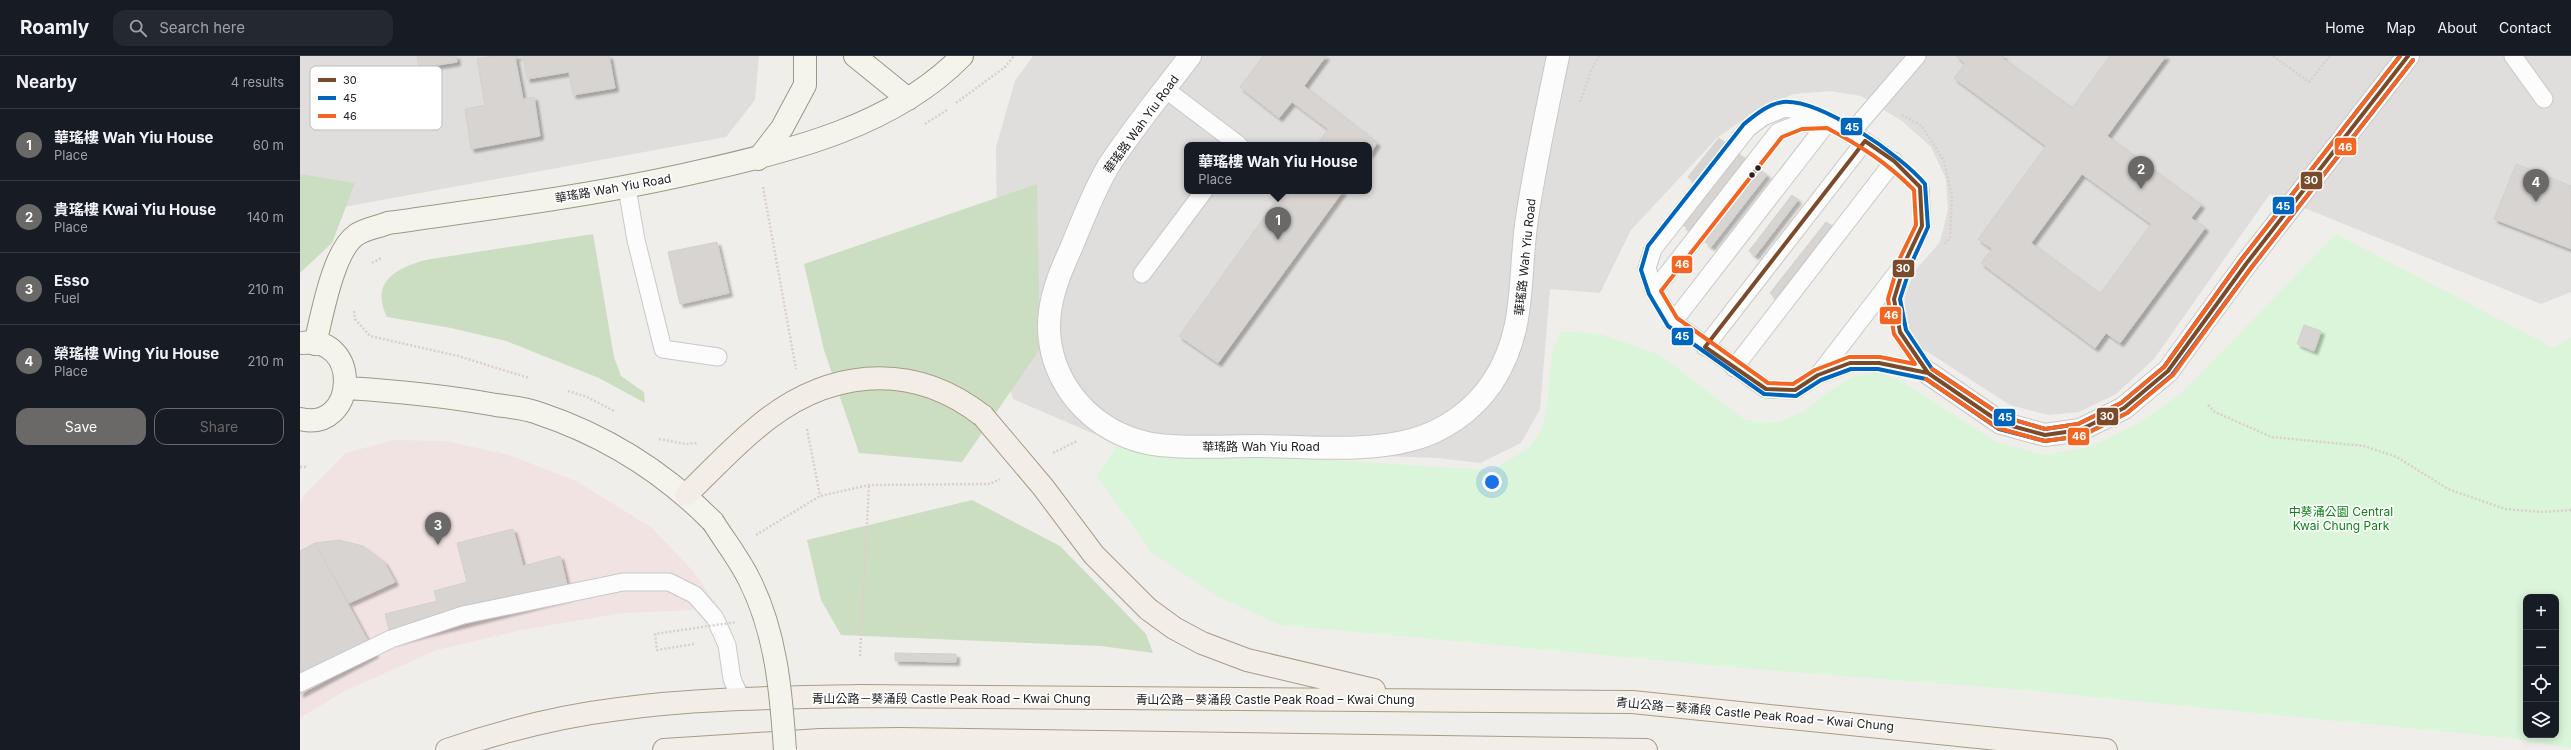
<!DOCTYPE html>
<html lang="en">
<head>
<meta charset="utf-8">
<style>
  :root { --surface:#171b24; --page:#242831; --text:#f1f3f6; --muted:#9ea1a6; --line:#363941; --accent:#6a6968 }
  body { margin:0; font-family:Inter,"Noto Sans TC",sans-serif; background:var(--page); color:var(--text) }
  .controls { position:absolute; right:12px; bottom:12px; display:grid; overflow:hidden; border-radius:8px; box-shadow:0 2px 10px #0003 }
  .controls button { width:36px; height:36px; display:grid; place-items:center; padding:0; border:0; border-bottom:1px solid var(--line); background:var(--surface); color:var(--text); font:20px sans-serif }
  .you { position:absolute; left:1192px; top:426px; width:14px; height:14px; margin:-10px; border:3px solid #fff; border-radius:50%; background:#1a73e8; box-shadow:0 0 0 6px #1a73e833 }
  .badge { display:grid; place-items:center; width:26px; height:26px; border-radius:50%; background:var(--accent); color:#fff; font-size:13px; font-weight:700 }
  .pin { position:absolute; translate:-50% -33px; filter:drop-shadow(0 1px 2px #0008) }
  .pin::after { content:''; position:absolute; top:21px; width:14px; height:12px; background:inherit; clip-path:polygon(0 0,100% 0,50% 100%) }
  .popup { position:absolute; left:884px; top:86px; width:188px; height:52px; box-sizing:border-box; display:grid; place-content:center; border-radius:8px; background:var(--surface); filter:drop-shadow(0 1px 3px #0005); font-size:13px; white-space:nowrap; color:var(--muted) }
  .popup b { font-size:15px; color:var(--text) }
  .popup::after { content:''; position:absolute; left:50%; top:100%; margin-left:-8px; border:8px solid transparent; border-top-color:var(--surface) }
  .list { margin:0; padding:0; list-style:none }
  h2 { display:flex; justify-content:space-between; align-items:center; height:52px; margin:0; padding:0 16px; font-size:17px }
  h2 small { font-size:13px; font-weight:400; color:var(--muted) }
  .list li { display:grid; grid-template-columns:26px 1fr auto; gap:12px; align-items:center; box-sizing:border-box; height:72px; padding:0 16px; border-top:1px solid var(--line) }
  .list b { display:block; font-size:15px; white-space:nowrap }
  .list p { margin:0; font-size:13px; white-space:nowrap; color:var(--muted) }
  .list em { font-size:13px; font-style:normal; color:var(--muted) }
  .actions { display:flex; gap:8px; padding:12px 16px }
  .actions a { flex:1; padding:9px 0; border:1px solid var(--accent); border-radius:12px; text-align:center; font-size:14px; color:var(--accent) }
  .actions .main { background:var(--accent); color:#fff }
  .icon { flex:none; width:22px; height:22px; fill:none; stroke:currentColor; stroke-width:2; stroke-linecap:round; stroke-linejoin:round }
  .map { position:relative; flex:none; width:2271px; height:694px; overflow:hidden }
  header { display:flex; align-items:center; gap:24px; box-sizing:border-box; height:56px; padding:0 20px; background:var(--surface); border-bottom:1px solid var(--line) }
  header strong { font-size:19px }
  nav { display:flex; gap:22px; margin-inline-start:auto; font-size:14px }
  .search { width:280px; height:36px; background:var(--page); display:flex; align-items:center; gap:10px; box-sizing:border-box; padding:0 14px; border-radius:12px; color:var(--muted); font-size:15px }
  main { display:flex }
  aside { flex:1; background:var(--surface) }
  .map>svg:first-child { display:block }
  .residential { fill:#dfdedc; fill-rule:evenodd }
  .commercial { fill:#f1e3e1 }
  .forest { fill:#cbdec1 }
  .park { fill:#daf5da; fill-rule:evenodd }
  .building { fill:#d7d4d2; stroke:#d3d0cc; fill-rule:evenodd; filter:url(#shadow) }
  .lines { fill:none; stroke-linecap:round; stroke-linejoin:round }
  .lane-casing { stroke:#c9c8c7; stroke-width:19 }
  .street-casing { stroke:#c9c8c7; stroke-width:24 }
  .secondary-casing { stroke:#999a82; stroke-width:24 }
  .primary-casing { stroke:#a79c86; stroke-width:24 }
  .path { stroke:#dccecd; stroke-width:2.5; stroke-dasharray:2 2; stroke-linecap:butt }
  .lane { stroke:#fdfcfc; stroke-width:17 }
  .street { stroke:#fdfcfc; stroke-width:22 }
  .secondary { stroke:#f4f4ed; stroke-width:22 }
  .primary { stroke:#f3ede7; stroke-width:22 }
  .secondary-bridge-casing { stroke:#999a82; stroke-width:24; stroke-linecap:butt }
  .primary-bridge-casing { stroke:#a79c86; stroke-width:24; stroke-linecap:butt }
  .path-bridge { stroke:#dccecd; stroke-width:2.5; stroke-dasharray:2 2; stroke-linecap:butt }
  .secondary-bridge { stroke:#f4f4ed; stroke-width:22 }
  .primary-bridge { stroke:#f3ede7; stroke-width:22 }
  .bus-1-casing { stroke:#fff; stroke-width:7 }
  .bus-2-casing { stroke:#fff; stroke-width:7 }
  .bus-3-casing { stroke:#fff; stroke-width:7 }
  .bus-1 { stroke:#7a4b2a; stroke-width:4 }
  .bus-2 { stroke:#0065bd; stroke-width:4 }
  .bus-3 { stroke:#f26522; stroke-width:4 }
  .bus-dot { fill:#222; stroke:#fff; stroke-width:1.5 }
  .labels { text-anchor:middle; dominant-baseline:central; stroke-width:3.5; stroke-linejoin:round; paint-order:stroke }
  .street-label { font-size:12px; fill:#222; stroke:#fff }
  .park-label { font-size:12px; fill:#0c8416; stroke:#fff }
  .key { fill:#fff; stroke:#bdbdbd; stroke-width:1 }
  .key-label { font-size:11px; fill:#222 }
  .line-badge { stroke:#fff; stroke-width:1.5 }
  .badge-label { font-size:11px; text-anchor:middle; font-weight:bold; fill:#fff }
</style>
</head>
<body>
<header>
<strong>Roamly</strong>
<div class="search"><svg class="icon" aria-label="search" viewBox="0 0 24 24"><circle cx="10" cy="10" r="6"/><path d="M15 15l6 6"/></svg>Search here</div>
<nav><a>Home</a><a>Map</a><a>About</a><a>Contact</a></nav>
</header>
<main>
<aside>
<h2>Nearby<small>4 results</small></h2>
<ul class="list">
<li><span class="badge">1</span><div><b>華瑤樓 Wah Yiu House</b><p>Place</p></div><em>60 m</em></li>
<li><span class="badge">2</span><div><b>貴瑤樓 Kwai Yiu House</b><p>Place</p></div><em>140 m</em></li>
<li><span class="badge">3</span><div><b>Esso</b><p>Fuel</p></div><em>210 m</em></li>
<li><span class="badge">4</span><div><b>榮瑤樓 Wing Yiu House</b><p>Place</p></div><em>210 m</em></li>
</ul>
<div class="actions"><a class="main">Save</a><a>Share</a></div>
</aside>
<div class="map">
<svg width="2271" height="694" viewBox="0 0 2271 694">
  <defs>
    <filter id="shadow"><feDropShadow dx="3.5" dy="3.5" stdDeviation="1" flood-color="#0004"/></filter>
  </defs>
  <rect width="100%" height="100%" fill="#f0eeeb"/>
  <path class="residential" d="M0,0h459l-4,44 -29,37 -426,78z
    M733,0h1538v236l-30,12 -271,-110 -116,165 -38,35 -37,18 -30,3 -39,-10 -90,-58 -14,-21 -1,-28 8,-25 27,-31 8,-33 -2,-30 -15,-32 -29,-26 -41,-25 -31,-5 -36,3 -35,14 -42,30 -86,92 -31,63 -50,-4 -10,120 -19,34 -41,20 -43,-5 -275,-10 -68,-14 -81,-35 -15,-55 -2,-197 19,-66zM887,89h182v46h-182z"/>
  <path class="commercial" d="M93,384l53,1 63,14 69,27 74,46 41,43 27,38 -98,4 -100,17 -85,20 -92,41 -45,27v-215l5,-9 41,-41z"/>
  <path class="forest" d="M0,118l55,9 -23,60 -32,30z
    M737,128l3,165 -78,113 -103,-9 -35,-103 -20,-86z
    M293,178l21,123 7,19 23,16 1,11 -46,-25 -93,-37 -55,-13 -64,-11c-17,-35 8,-48 38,-57z
    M672,444l88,46 86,88 7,19 -52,-7 -260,-11 -20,-35 -14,-60z"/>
  <path class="park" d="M2036,178l218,114 17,-11v411l-62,-10 -485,-48 -260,-20 -484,-45 -61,-28 -68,-45 -54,-76 19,-29 376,23c12,-8 31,-16 41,-27 24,-27 9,-81 28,-111l37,1 62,22 85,65 31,3 27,-11 25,-20 24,-15 27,-5 24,10 93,60 48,13 46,-8 49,-24 44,-31zM2226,541h30v138h-30z"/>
  <path class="building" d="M117,0h39l1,6 -38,6z
    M193,0h26l-4,1 8,42 11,-2 6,39 -69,13 -6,-40 20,-4 -8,-46z
    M223,0h86l6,32 -42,7 -4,-23 -42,7z
    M963,0h63l-22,30 73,57 -8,12v-10h-52l11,-16 -36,-27 -13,16 -39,-31z
    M1656,0h48l-2,2 70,50 38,-52h56l-59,80 94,69 -10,13 14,10 -85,115 -14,-10 -11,15 -114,-85 11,-14 -14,-10 68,-93 -92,-68 11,-15zM1782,118l69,50 -51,70 -69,-51z
    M1419,82l6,5 -31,39 -6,-5z
    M1439,98l6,5 -55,71 -7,-5z
    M2216,108l55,22v63l-77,-30z
    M1460,114l7,5 -56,72 -6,-5z
    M983,135h60l-125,172 -39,-27z
    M1492,139l6,5 -43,56 -6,-5z
    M1526,166l6,4 -56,72 -3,-2 -3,-3z
    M417,186l12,51 -49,11 -12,-52z
    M2004,269l17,6 -7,20 -17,-7z
    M213,473l10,37 37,-10 10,41 -178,45 -7,-28 52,-13 -3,-10 33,-9 -10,-39z
    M39,484l24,6 21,16 11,20 -46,21 -34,-60z
    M15,487l60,111 -75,40v-143z
    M595,597l61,1v8l-61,-1z"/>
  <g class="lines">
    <defs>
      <path id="lane" d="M2213,0l31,43
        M865,33l74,56
        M1485,52c51,8 99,43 135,79l2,39 -16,34 -12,39 6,33 28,41 -49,-10h-29l-32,12 -23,15 -29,-1 -93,-67 -19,-31 -7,-23 6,-19 95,-121 15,-11z
        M1550,78l67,-78
        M327,132l9,52 27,109 55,8
        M842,218l62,-83
        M1354,235l124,-159 23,-9h24
        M1373,266l155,-200
        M1405,291l160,-206
        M1434,312l160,-207
        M1519,318l80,-104
        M0,627l91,-44 72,-24 160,-33h46l26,13 20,23 12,27 5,34 9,20"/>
      <path id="street" d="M890,0c-27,36 -56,71 -81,109 -15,25 -26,54 -37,81 -12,26 -24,54 -23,84 2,45 29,83 69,103 11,5 22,9 34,11 34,5 71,2 106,2 50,0 105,7 153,-6 32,-8 62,-29 81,-57 35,-52 26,-105 35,-165 8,-54 20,-108 31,-162
        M1628,317l73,50 44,12 35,-5 44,-22 44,-37 78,-107 162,-208"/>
      <path id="secondary" d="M555,0l53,43
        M458,103l24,-31 23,-43v-29
        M15,288c7,-28 18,-93 41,-109 9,-6 22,-8 32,-12 105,-15 210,-28 313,-52 90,-20 194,-46 261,-115
        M46,332c50,3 100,8 150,17 14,2 29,3 42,8 66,22 126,59 175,109
        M0,363c57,14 62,-85 2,-76"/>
      <path id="primary" d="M386,439c23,-22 44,-45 68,-65 69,-60 155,-72 229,-14
        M848,553l26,19 28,15 45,17 127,30
        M147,694c55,-19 114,-34 172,-41 79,-11 160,-11 240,-13l773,6 474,48
        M364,694l156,-10 80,-1 746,11"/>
    </defs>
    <use href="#lane" class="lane-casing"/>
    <use href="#street" class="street-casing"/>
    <use href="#secondary" class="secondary-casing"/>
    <use href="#primary" class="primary-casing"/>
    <path class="path" d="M1973,0l36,26 21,-26
      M1280,46l12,-33 7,-13
      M656,47l49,-36 9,-11
      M1602,59l20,11 22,35 8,35 -2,41 -6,8
      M625,68l22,-14
      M463,131l33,182
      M72,207l9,-5
      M54,255l1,8 15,17 88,20 71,22
      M268,335l19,6 27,14
      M1908,349l7,7 57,25 92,9 33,11 51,32 57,20 37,3 29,-2
      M507,373l13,67
      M359,383l27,5 11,-1
      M753,397l24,-12
      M0,411h6
      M456,479l64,-39 49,-11 121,-1 10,-5
      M560,600l9,-171"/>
    <use href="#lane" class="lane"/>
    <use href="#street" class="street"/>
    <use href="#secondary" class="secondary"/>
    <use href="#primary" class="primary"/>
    <defs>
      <path id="secondary-bridge" d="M413,466c12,19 26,37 36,57 27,53 32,112 36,171"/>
      <path id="primary-bridge" d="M683,360l60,71 51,68 54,54"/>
    </defs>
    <use href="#secondary-bridge" class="secondary-bridge-casing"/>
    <use href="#primary-bridge" class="primary-bridge-casing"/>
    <path class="path-bridge" d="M394,588l-37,6 -2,-16 81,-12"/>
    <use href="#secondary-bridge" class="secondary-bridge"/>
    <use href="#primary-bridge" class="primary-bridge"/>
    <defs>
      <path id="bus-1" d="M1565,85l29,20 26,26 2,39 -16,34 -12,39 6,33 28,41 73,50 44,12 35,-5 44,-22 44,-37 78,-107 162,-208
        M1405,291l160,-206
        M1405,291l61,42 29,1 23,-15 32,-12h29l49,10"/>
      <path id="bus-2" d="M2100,0l-159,204 -77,107 -43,36 -43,21 -33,5 -41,-12 -72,-48 -26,-39 -6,-31 12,-37 16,-35 -3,-43c-23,-28 -104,-85 -142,-82 -15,2 -28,13 -39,22l-96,122 -7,24 8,24 19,32 96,68 32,2 25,-16 30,-11h27l48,10 73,50 46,12 36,-5 46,-23 45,-38 79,-107 162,-208"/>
      <path id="bus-3" d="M1527,72c34,18 59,34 87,62l2,35 -16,33 -12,41 6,35 21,30 -35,-7h-31l-34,13 -22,14 -25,-1 -91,-65 -16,-27 121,-154 20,-8z
        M1632,313l72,48 41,12 33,-5 43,-21 43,-36 77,-107 159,-204
        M1626,323l72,49 46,13 38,-5 45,-23 46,-38 78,-107 162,-208"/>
    </defs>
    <use href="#bus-1" class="bus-1-casing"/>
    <use href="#bus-2" class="bus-2-casing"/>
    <use href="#bus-3" class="bus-3-casing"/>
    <use href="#bus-1" class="bus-1"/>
    <use href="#bus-2" class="bus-2"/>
    <use href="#bus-3" class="bus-3"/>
  </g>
  <g class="bus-dot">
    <circle cx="1458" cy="112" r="3.5"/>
    <circle cx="1452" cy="119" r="3.5"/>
  </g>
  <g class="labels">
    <g class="street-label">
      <text transform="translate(841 68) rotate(-54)">華瑤路 Wah Yiu Road</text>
      <text transform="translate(313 132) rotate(-10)">華瑤路 Wah Yiu Road</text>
      <text transform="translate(1225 201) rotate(-84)">華瑤路 Wah Yiu Road</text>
      <text x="961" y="390">華瑤路 Wah Yiu Road</text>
      <text x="651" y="642">青山公路－葵涌段 Castle Peak Road – Kwai Chung</text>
      <text x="975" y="643">青山公路－葵涌段 Castle Peak Road – Kwai Chung</text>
      <text transform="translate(1455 658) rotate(5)">青山公路－葵涌段 Castle Peak Road – Kwai Chung</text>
    </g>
    <g class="park-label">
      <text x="2041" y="455">中葵涌公園 Central<tspan x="2041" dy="14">Kwai Chung Park</tspan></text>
    </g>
  </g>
  <rect x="10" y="10" width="132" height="64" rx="6" class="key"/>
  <rect x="18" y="22" width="18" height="4" fill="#7a4b2a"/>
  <rect x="18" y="40" width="18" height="4" fill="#0065bd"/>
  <rect x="18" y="58" width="18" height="4" fill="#f26522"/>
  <g class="key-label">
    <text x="43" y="28">30</text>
    <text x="43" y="46">45</text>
    <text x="43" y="64">46</text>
  </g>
  <g class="line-badge">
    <rect x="1540" y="61" width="23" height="19" rx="4" fill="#0065bd"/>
    <rect x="2034" y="81" width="23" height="19" rx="4" fill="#f26522"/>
    <rect x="2000" y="115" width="23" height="19" rx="4" fill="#7a4b2a"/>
    <rect x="1972" y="140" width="23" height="19" rx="4" fill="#0065bd"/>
    <rect x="1371" y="199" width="22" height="19" rx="4" fill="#f26522"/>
    <rect x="1592" y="203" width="23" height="19" rx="4" fill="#7a4b2a"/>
    <rect x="1579" y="250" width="23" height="19" rx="4" fill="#f26522"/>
    <rect x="1371" y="271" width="23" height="19" rx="4" fill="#0065bd"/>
    <rect x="1796" y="351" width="23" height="19" rx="4" fill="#7a4b2a"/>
    <rect x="1693" y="352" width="23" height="19" rx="4" fill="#0065bd"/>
    <rect x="1767" y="371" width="23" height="19" rx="4" fill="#f26522"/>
  </g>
  <g class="badge-label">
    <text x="1552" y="75">45</text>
    <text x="2045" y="95">46</text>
    <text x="2011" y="128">30</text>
    <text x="1983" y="154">45</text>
    <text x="1382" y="212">46</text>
    <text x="1603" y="216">30</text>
    <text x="1591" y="263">46</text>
    <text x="1382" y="284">45</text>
    <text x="1807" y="364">30</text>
    <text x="1705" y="365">45</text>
    <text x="1779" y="384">46</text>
  </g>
</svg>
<div class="controls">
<button>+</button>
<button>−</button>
<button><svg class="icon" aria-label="locate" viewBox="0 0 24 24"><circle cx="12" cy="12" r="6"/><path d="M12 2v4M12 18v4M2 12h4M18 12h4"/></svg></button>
<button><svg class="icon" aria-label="layers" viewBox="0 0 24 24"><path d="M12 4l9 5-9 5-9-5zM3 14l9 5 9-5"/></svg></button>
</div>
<div class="you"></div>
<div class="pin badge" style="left:978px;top:184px">1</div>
<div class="popup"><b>華瑤樓 Wah Yiu House</b>Place</div>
<div class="pin badge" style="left:1841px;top:133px">2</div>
<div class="pin badge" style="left:138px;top:489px">3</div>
<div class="pin badge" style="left:2236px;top:146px">4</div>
</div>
</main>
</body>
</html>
